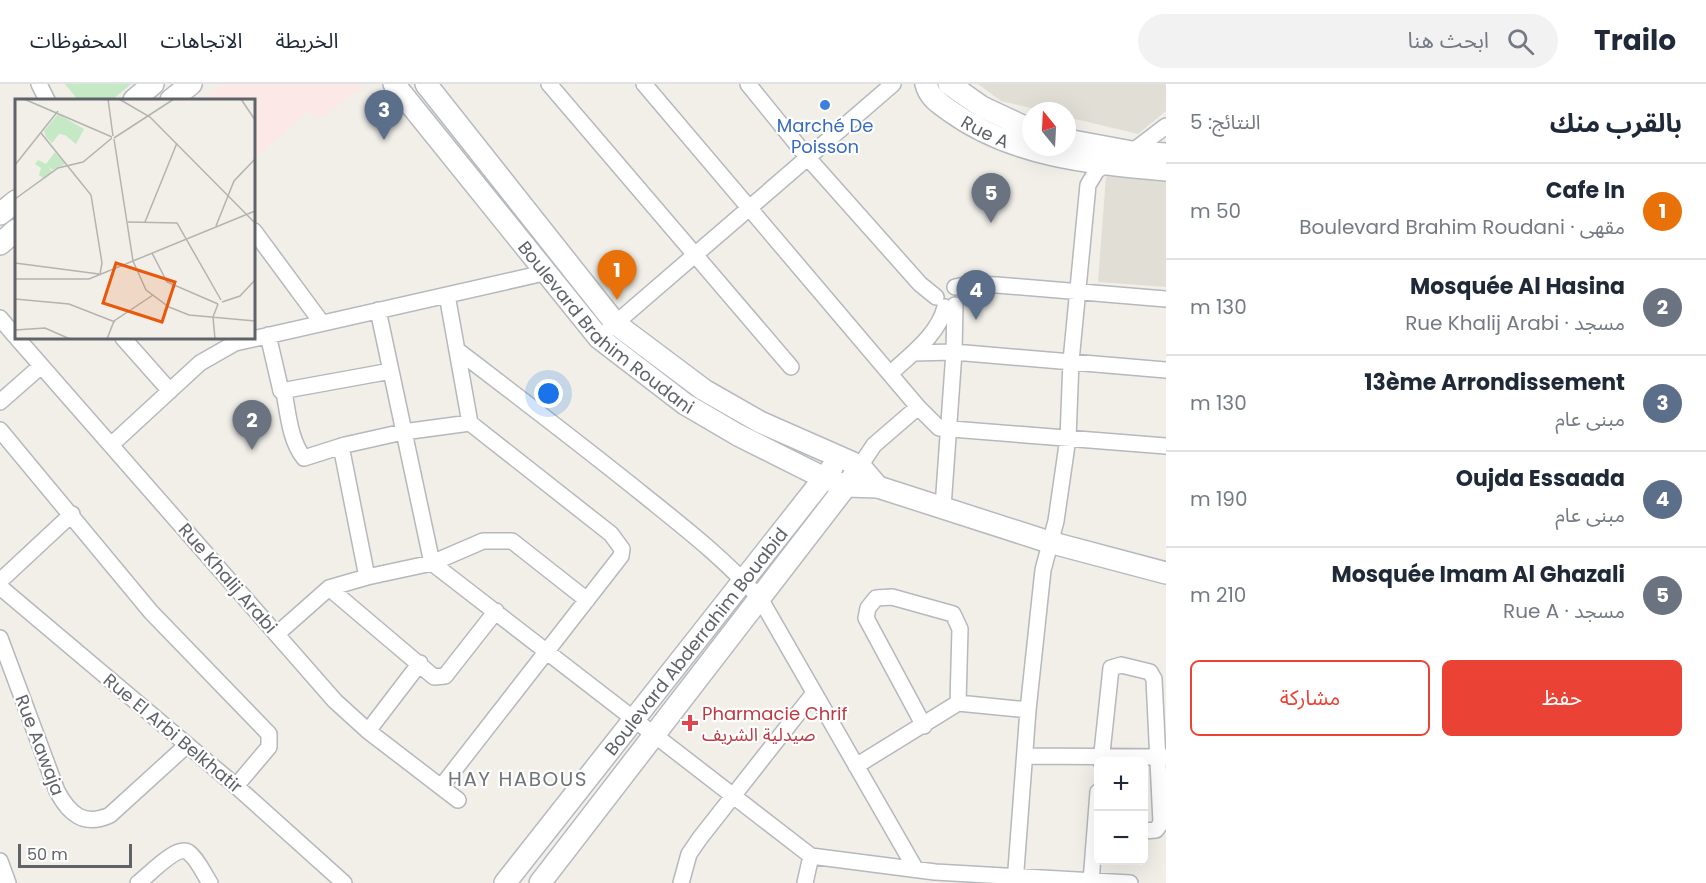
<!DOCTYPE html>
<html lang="ar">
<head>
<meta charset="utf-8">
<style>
  :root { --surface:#fff; --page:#f2f2f3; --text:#1f2937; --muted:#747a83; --line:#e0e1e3; --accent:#ea4335 }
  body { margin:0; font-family:Poppins,"Noto Sans Arabic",sans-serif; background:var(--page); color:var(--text); direction:rtl }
  .controls { position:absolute; right:18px; bottom:18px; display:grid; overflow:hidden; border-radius:9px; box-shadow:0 6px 24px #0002 }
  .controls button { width:54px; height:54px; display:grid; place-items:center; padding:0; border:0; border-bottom:2px solid var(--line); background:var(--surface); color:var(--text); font:30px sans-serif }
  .compass { position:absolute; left:1022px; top:18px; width:54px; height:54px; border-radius:50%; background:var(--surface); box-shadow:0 6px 24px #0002; rotate:342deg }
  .scale { position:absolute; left:18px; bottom:15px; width:114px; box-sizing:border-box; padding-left:6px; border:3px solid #5f6368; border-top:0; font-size:16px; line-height:21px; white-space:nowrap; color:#5f6368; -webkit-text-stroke:4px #fff; paint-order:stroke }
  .you { position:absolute; left:549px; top:310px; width:21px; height:21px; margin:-15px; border:4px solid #fff; border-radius:50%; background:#1a73e8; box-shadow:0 0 0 9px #1a73e833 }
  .badge { display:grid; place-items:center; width:39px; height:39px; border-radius:50%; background:var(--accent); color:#fff; font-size:20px; font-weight:700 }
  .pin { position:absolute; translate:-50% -50px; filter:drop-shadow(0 2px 3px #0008) }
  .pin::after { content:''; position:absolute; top:32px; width:21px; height:18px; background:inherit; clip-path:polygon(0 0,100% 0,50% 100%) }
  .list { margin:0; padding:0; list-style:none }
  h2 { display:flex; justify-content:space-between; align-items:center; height:78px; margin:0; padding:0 24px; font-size:26px }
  h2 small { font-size:20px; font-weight:400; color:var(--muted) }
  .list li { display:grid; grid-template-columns:39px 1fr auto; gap:18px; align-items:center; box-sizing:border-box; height:96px; padding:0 24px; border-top:2px solid var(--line) }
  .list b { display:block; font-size:22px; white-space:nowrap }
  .list p { margin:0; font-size:20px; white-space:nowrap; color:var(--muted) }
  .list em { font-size:20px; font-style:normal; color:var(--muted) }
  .actions { display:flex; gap:12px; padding:18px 24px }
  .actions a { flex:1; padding:14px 0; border:2px solid var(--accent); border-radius:9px; text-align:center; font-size:21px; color:var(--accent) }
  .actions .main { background:var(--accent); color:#fff }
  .icon { flex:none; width:33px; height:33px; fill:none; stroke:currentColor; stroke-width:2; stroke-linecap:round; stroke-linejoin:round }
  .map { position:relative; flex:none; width:1166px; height:799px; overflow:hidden; direction:ltr }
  header { display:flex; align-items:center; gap:36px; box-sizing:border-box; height:84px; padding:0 30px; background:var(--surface); border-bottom:2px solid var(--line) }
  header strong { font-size:28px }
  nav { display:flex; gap:33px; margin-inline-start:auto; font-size:21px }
  .search { width:420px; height:54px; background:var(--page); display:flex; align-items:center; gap:15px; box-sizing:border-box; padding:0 21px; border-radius:33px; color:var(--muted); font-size:22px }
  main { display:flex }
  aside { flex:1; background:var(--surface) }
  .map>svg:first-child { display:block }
  .education { fill:#e1ded6 }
  .medical { fill:#fce8e6 }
  .green { fill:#c5e8c5 }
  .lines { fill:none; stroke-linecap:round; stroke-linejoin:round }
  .street-casing { stroke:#b5b8bc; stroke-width:18 }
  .secondary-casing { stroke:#b6babf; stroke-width:24 }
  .street { stroke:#fff; stroke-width:15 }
  .secondary { stroke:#fff; stroke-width:21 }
  .shop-dot { fill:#3f7fe0; stroke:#fff; stroke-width:2 }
  .health-dot { fill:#e0444e; stroke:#fff; stroke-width:2 }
  .labels { text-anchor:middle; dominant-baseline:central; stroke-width:4.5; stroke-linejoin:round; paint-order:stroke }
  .shop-label { font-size:18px; fill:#366cbe; stroke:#fff }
  .street-label { font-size:18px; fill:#5f6368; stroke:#fff }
  .health-label { font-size:18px; fill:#be3a42; stroke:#fff; text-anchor:start }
  .neighbourhood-label { font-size:20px; letter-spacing:1.5px; fill:#70757a; stroke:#fff }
  .inset-road { fill:none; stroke:#b3b3b1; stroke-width:1.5 }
  .view { fill:#e8590c; fill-opacity:0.15; stroke:#e8590c; stroke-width:3 }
  .inset-edge { fill:none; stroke:#5f6368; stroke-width:3 }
</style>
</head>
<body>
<header>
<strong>Trailo</strong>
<div class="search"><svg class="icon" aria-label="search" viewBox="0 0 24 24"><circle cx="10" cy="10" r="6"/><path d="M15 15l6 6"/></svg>ابحث هنا</div>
<nav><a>الخريطة</a><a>الاتجاهات</a><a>المحفوظات</a></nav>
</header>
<main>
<aside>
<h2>بالقرب منك<small>النتائج: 5</small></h2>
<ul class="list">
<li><span class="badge" style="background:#e8710a">1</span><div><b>Cafe In</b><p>مقهى · Boulevard Brahim Roudani</p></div><em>50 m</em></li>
<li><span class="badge" style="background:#6b7280">2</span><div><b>Mosquée Al Hasina</b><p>مسجد · Rue Khalij Arabi</p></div><em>130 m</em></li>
<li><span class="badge" style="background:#5c6f8a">3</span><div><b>13ème Arrondissement</b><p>مبنى عام</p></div><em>130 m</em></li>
<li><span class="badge" style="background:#5c6f8a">4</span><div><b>Oujda Essaada</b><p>مبنى عام</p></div><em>190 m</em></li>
<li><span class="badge" style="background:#6b7280">5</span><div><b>Mosquée Imam Al Ghazali</b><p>مسجد · Rue A</p></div><em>210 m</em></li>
</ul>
<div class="actions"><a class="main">حفظ</a><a>مشاركة</a></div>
</aside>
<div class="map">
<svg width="1166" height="799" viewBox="0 0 1166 799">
  <rect width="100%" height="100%" fill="#f1efe8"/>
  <path class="education" d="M978,0h188v27l-28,23 -71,-17v-6h-24l-42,-10z
    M1106,92l60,4v107l-68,-5z"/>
  <path class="medical" d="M224,0h139l1,1 -46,35 -9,-10 -55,49v-59h-50z"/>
  <path class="green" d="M65,0h66l-19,16h-34z"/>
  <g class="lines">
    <defs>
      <path id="street" d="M39,0l8,16
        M549,0l242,283
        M644,0l274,323 21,21 227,18
        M748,0l60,74 112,126 16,13
        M254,147l68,92
        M955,203l14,-3 28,1 169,14
        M378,226l54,253 51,-22h29l75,59
        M0,234l16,19
        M609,245l284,-245
        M268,251l13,56 110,-20
        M17,254l318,363 33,30 90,69
        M123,254l47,53
        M457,266c63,48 126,96 188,146 41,33 81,64 116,104l154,268
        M913,269l41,-1 212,18
        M891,289c19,-18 48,-39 54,-66
        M284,308c4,21 6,49 20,66l41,-13 58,-13 67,-9
        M0,318l41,-36
        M0,346l151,182 118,122v13l-33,39
        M111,361l89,-82 35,-20 309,-70
        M341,362l26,131
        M860,382l14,-21 44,-38
        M943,423l11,-155 1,-47
        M0,497l72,-67
        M0,503l236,199 108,97
        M329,504l105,89 11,-1 51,-65
        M277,550l52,-46 38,-11 65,-14 379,293 124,16 195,11
        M0,554l57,153c12,23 27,36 53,24l77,-70
        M924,642l-58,-108 2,-10 8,-10 16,-1 61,17 7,15 -2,74
        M368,647l52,-68
        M1025,672l141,1
        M1101,678l10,-94 10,-3 29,7 4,7 7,144 -5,7 -12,1
        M856,682l102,-63 70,7
        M441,703l180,-231 1,-7 -11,-15 -141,-111 -23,-128
        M0,777l8,22
        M1091,798l7,-90
        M138,799c10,-7 38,-38 50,-31 9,6 16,22 22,31
        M681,799l8,-29 11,-16 114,-145
        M805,799l6,-27
        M1015,799l13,-173 15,-140 13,-49 12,-83 3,-77 17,-176 9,-15 35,-18 34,-26"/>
      <g id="secondary">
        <path id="s1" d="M394,0l205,254 86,66 53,31 86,43 23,8 31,1 171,55 117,31"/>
        <path d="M426,0l190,240 88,66 56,32 100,44 18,21"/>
        <path id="s2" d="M926,0c3,13 13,19 24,27 62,45 142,53 216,59"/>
        <path d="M949,0l33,23 49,23"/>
        <path d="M134,16l19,-16"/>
        <path d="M171,16l20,-16"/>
        <path d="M1067,56l65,12 34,2"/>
        <path d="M0,130l16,-13"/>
        <path d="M0,160l16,-14"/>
        <path id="s3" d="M505,799l327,-415"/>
        <path d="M540,799l313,-406"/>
      </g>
    </defs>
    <use href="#street" class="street-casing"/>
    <use href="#secondary" class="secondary-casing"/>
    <use href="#street" class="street"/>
    <use href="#secondary" class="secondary"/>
  </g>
  <circle class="shop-dot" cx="825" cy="21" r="6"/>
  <path class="health-dot" d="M687 630h6v6h6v6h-6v6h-6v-6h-6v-6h6z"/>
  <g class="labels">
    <g class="shop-label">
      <text x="825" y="41">Marché De<tspan x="825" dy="21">Poisson</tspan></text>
    </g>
    <g class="street-label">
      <text stroke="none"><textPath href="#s2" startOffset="78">Rue A</textPath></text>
      <text stroke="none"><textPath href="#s1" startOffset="324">Boulevard Brahim Roudani</textPath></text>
      <text transform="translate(228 494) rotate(49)">Rue Khalij Arabi</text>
      <text stroke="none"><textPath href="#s3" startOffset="308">Boulevard Abderrahim Bouabid</textPath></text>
      <text transform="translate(173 649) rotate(40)">Rue El Arbi Belkhatir</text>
      <text transform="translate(40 661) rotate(69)">Rue Aawaja</text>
    </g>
    <g class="health-label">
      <text x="702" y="629">Pharmacie Chrif<tspan x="702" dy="21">صيدلية الشريف</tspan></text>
    </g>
    <g class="neighbourhood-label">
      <text x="518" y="695">HAY HABOUS</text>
    </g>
  </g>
  <g transform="translate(15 15)">
    <rect width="240" height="240" fill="#f1efe8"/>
    <path d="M43,15l26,15 -8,15 -11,-9 -6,-1 -7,9 -6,-6 -2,-6zM40,53l10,12 -12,6 -4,-3 3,5 -8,7 -5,-4 2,-7 -6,-4 3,-4 8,4z" fill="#c5e8c5"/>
    <path class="inset-road" d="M9,0l88,38M93,0l5,37M104,0l31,18 105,106M226,0l14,21M26,34l50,62 11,68 -2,11M99,39l60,-39M99,40l19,122 13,29 23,17 20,8 66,6M0,66l43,-54M0,100l43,-31 25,-6 29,-24M113,123l49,1 44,77M130,123l32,-79M201,127l18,-45 21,-22M137,154l15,29 51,22M0,164l84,11M0,180h74l166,-68M0,200l54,5 46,18M207,203l18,-6 15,-16M0,231l30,-2 25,11M92,240l7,-18 39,-26M200,240l-2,-22 5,-13"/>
    <path class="view" d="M101,164l59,19 -13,40 -59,-19z"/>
    <rect width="240" height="240" class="inset-edge"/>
  </g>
</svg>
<div class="controls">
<button>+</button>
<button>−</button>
</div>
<svg class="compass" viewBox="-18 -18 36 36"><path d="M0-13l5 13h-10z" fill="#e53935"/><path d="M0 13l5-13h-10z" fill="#747a83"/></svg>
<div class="scale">50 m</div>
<div class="you"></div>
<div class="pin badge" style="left:617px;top:216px;background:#e8710a">1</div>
<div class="pin badge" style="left:252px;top:366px;background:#6b7280">2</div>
<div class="pin badge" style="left:384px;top:56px;background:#5c6f8a">3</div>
<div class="pin badge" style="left:976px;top:236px;background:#5c6f8a">4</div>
<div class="pin badge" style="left:991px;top:139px;background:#6b7280">5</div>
</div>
</main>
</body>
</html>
